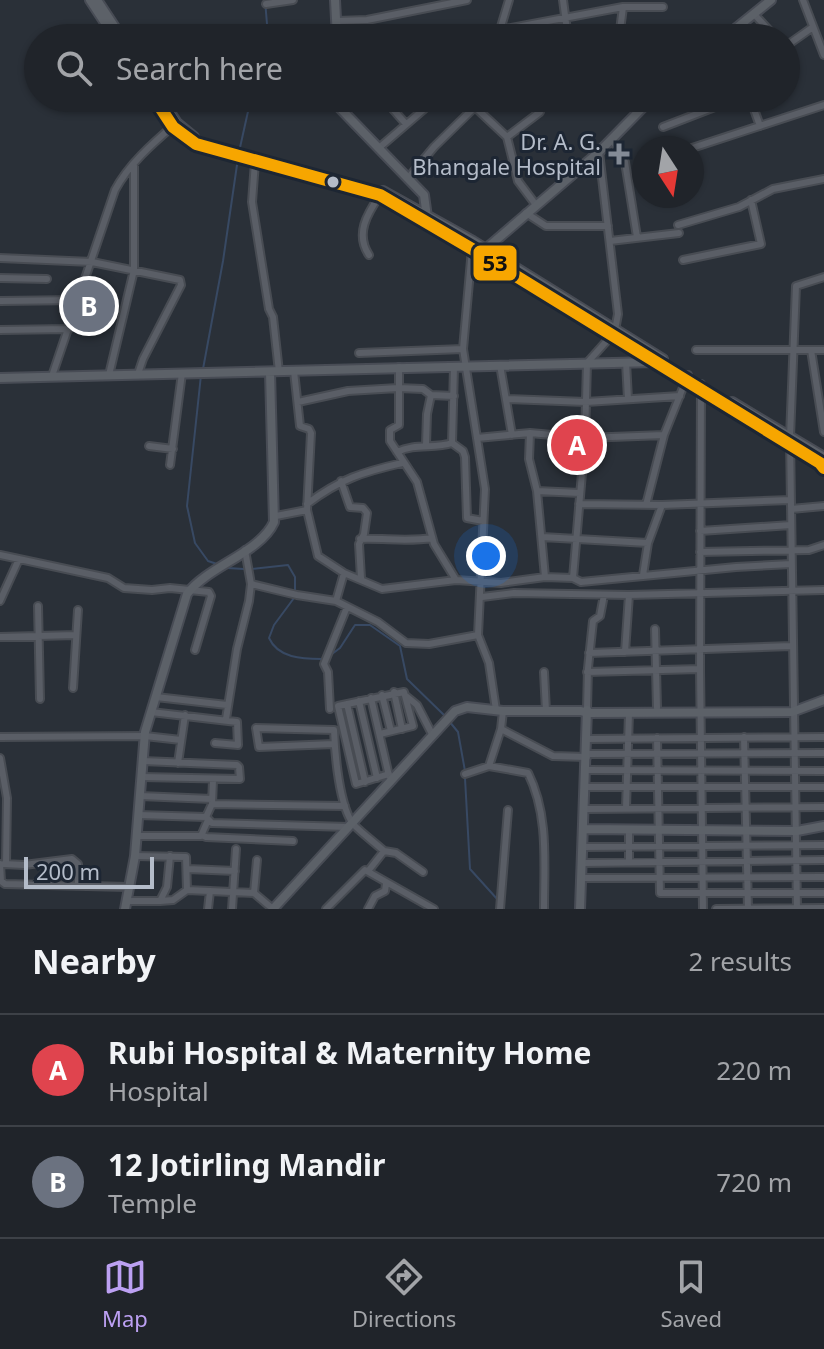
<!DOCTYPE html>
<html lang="en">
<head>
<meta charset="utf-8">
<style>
  :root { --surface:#20242a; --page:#2d3036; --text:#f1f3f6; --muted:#a2a4a8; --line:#3d4147; --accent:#bca0f2 }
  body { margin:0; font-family:"Noto Sans",sans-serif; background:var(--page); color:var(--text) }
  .compass { position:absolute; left:632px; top:136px; width:72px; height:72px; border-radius:50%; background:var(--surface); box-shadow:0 2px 6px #0004; rotate:168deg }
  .scale { position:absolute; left:24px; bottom:20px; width:130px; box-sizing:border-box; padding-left:8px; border:4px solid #b4bcc9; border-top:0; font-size:22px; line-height:28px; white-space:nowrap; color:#b4bcc9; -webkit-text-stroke:6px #1d2633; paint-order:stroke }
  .you { position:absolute; left:486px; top:556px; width:28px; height:28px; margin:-20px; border:6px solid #fff; border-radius:50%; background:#1a73e8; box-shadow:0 0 0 12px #1a73e833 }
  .badge { display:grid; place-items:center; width:52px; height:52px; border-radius:50%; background:var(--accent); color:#fff; font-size:26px; font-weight:700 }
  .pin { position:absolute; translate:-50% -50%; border:4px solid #fff; box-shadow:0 2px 8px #0006 }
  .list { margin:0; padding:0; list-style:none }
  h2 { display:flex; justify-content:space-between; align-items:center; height:104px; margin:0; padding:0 32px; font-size:34px }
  h2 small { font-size:26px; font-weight:400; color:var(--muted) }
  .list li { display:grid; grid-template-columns:52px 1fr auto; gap:24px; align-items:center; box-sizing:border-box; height:112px; padding:0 32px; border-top:2px solid var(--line) }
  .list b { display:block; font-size:30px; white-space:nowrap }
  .list p { margin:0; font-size:26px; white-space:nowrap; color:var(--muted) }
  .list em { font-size:26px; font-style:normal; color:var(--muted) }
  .icon { flex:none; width:44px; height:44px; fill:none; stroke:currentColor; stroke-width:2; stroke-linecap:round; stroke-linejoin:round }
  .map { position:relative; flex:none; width:824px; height:909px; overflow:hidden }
  .search { position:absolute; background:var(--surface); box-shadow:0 2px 6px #0004; left:24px; right:24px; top:24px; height:88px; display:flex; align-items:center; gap:20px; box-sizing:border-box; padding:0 28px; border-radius:44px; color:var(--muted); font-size:30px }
  .sheet { height:328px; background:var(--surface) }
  nav { display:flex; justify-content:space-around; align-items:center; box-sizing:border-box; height:112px; border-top:2px solid var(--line); background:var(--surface); font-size:22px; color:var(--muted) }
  nav a { display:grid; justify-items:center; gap:4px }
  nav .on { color:var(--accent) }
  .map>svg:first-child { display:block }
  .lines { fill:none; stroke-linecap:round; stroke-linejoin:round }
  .stream { stroke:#384963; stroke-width:2 }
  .minor-casing { stroke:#484c53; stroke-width:10 }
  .major-casing { stroke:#484c55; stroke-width:12 }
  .minor { stroke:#5a5e66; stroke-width:6 }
  .major { stroke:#5c6168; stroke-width:8 }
  .bus-1-casing { stroke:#1d2633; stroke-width:18 }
  .bus-1 { stroke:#f7a600; stroke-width:12 }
  .poi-dot { fill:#848b96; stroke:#1d2633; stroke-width:3 }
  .bus-dot { fill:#b4bcc9; stroke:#1d2633; stroke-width:3 }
  .labels { text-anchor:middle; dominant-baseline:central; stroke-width:6; stroke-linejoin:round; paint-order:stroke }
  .poi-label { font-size:22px; fill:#b4bcc9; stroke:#1d2633; text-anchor:end }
  .line-badge { stroke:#1d2633; stroke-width:3 }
  .pale-badge-label { font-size:22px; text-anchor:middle; font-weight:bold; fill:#111 }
</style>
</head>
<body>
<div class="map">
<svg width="824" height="909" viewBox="0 0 824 909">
  <rect width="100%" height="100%" fill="#2a3038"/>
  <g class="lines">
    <path class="stream" d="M264,38l3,-14 -2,-24
      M239,152l12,-54
      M203,369l20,-108 15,-103
      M201,375l-14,131 8,37 13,18 9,3
      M227,568l17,1
      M251,569l37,-4 7,12v14
      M294,598l-20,27 -5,13c9,20 33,21 53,21
      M328,657l12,-9 15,-23h15l30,21 7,33 38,37
      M449,721l9,11 7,39
      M465,778l5,91 28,31"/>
    <defs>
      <path id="minor" d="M563,0l5,38
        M803,0l21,55
        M266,4l27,-4
        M754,14l22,24
        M337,21l30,-1 100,-20
        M500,30l123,-23h40
        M493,38l7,-8 9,-30
        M619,38l4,-31
        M786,46l27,-19
        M383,98l23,26
        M750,98l10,28
        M475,107l32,30 11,44 18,24
        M663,127l75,-29
        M507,137l33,-25 -1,-14
        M612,139l13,23 12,75
        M380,147l57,-49
        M692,148l132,-43
        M599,152l19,162 -3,16
        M255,162l-3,40 17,107 4,8 6,55
        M409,177l25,-30 50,-49
        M526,213l20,13h62
        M678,225l61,-18 34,-18 51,-10
        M610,241l69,-8
        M472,249l-9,100 22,140 -7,146 11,28 7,47
        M369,255c-14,-21 -2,-41 11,-60
        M0,258l92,4 88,18 1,5 -38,74 -5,15
        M683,260l78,-16 -10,-44
        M0,278l47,1
        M0,301l79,-1
        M0,330l69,-1
        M696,350h128
        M811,350l13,82
        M359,353l104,-4
        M626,362l2,37
        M500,365l12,70
        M399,367v58l-9,5v11l27,41 17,62 22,36
        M454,367l-2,76 11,8 2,6 2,61 16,3
        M294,371l6,55 9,3 2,4 -4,77 11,46 26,17 38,16 74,-9 45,3 44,-6 28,1 8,4 155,-15 55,-3
        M109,375l25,-105v-104
        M52,376l63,-186c14,-26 37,-46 59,-65
        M701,384l-1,285 3,240
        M506,399l80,3 94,-6
        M298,402l50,-11 50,-3 25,1 8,6 23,1
        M530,433l-1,26 8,32 8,86
        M477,438l53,-5 55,5 79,-3 24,-60
        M426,445l1,-31 4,-19
        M149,446l24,3
        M397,452c18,-9 37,-3 55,-9
        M170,465l12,-92
        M341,481l9,26 13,1 4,5 -3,21 -5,10 2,34
        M537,491l43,2
        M307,504c33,-25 56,-32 95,-41
        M579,504l83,1 128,-5
        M646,505l18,-70
        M791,509l33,-3
        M276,516l31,-6
        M700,531l91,-6
        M542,537l106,6
        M360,539c25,-1 48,3 72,-1
        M700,552l109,-2 15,-5
        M0,555l108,23 16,10 28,2 18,-2 39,4 2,4 -16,54
        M344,573l-8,28 42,21 28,21 23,1 49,-9
        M643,575l5,-32 14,-38
        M573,578l12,-140 2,-75 25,-28
        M251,584l46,11 39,6
        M482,597l32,-4 115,2 195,-5
        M0,601l19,-42
        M38,606l2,93
        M655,629l2,79
        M0,637l76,-2
        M625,652l4,-57
        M589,653l203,-7
        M544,672l2,39
        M587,672l113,-3
        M73,688l5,-78
        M394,692l8,37
        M382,695l9,36
        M406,696l11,9 15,29
        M156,697l71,8
        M371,698l18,78
        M359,701l18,77
        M347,704l18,78
        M330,709l-2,-37 -4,-8 23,-57
        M587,709l1,-41 5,-47 7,-5 4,-21
        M151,712l86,10 1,23 -23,-2
        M226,719l11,-70 12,-48 2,-17 -6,-34
        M501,729l52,27 34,1
        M380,734l33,-8 -9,-34 -66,14 18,78 33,-10
        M0,737l145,-1 36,4
        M744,737l4,172
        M657,738l3,155h164
        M587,739l237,-2
        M334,744l-75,3 -3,-19 78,2c1,23 5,77 20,95 9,9 20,17 30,26
        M587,754l237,-1
        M0,758l7,40 -1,66
        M178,763l7,-48
        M489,766l12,-37 2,-18
        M587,770l237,1
        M465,774l24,-8 39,7c21,42 16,90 16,136
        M142,777l98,2 -1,-12 -2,-2 -94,-4
        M586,787h238
        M140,796l72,3
        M212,804l133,2
        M626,808l3,-95
        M586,809l238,-2
        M138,815l68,2 6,-13 1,-24
        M206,817l6,6 136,4
        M202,835l4,2 87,4
        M137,836h64l7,-16
        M584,847l240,-2
        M135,856l51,1 1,33 67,3 19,16
        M629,862v-33
        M583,863l241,-3
        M0,864l1,17 4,3 123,3
        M4,864l20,1 48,-6 6,5v20
        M188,869l47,2
        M369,870l15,-19 12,2 27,19
        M582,878l242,-1
        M254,893l3,-33
        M127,901h33l7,-14 3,-31
        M160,901l13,-1 14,-10
        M208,909l2,-18
        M232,909l4,-60
        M326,909l39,-39 69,39
        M368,909l7,-13 10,-5 1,-7
        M500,909l8,-99
        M716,909l108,-1
        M797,909l-7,-472 6,-151 28,-9"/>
      <path id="major" d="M90,0l25,38
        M97,0l25,38
        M335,0l2,38
        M724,38l47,-38
        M154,98l19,29 23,17 184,51 92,54 348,214 4,5
        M161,98l16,25 17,14
        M337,98v7l87,90 3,22
        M383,191l90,50 190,118
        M481,253l118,-101 53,-54
        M0,378l655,-16
        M732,402l92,55
        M585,829l212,2 27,-5
        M125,909l10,-53 10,-124 42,-138c21,-28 73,-41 87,-72l-4,-150
        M273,909l182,-198 12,-4 36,4h78l6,2 205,-1 32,-12
        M580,909l7,-199"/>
    </defs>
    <use href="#minor" class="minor-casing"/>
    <use href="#major" class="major-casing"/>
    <use href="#minor" class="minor"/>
    <use href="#major" class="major"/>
    <defs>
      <path id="bus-1" d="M154,98l19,29 23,17 184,51 92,54 348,214 4,5"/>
    </defs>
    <use href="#bus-1" class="bus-1-casing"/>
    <use href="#bus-1" class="bus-1"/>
  </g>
  <path class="poi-dot" d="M615 142h8v8h8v8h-8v8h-8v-8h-8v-8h8z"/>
  <circle class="bus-dot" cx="333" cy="182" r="7"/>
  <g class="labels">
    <g class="poi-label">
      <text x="601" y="141">Dr. A. G.<tspan x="601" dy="25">Bhangale Hospital</tspan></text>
    </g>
  </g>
  <rect class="line-badge" x="472" y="244" width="46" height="38" rx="8" fill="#f7a600"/>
  <g class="pale-badge-label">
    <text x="495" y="271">53</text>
  </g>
</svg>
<svg class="compass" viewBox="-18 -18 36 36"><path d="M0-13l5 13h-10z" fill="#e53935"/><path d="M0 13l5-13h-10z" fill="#a2a4a8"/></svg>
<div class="scale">200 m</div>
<div class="you"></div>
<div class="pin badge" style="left:577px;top:445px;background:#e0444e">A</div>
<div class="pin badge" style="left:89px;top:306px;background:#6b7280">B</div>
<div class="search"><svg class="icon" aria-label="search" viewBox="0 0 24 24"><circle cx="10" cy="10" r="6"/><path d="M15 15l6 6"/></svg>Search here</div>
</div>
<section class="sheet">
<h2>Nearby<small>2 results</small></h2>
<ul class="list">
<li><span class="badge" style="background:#e0444e">A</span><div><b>Rubi Hospital &amp; Maternity Home</b><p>Hospital</p></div><em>220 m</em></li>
<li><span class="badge" style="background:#6b7280">B</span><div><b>12 Jotirling Mandir</b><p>Temple</p></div><em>720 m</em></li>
</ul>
</section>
<nav>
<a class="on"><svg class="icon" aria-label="map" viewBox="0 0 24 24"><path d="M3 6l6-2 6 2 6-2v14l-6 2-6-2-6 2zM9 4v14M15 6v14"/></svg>Map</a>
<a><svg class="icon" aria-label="directions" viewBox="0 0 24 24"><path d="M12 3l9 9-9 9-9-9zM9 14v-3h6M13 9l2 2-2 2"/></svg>Directions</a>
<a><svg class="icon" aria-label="saved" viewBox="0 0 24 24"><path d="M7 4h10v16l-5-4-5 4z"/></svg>Saved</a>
</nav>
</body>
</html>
